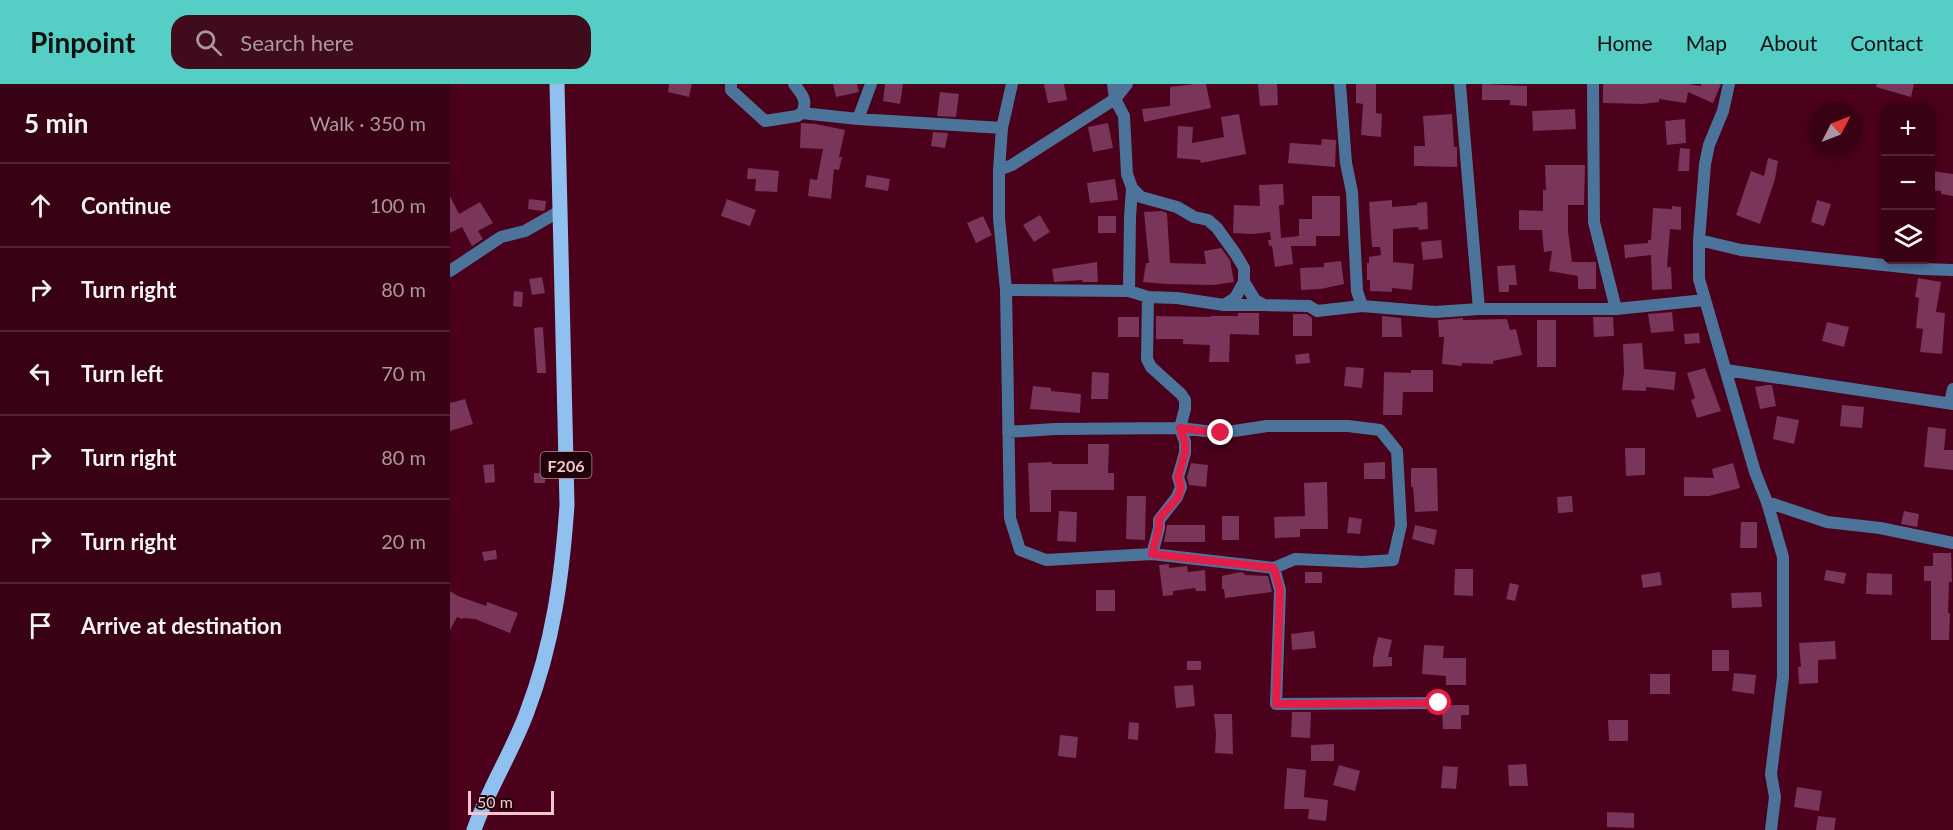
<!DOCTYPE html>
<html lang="en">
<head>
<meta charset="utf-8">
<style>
  :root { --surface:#380114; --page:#3f0b1d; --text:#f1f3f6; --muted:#ab97a0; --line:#522334; --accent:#55cec5 }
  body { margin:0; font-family:Lato,sans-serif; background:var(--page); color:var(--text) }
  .controls { position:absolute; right:18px; top:18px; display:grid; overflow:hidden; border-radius:12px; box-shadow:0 3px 9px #0003 }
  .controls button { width:54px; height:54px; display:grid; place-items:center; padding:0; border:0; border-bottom:2px solid var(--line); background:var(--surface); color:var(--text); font:30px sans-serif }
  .compass { position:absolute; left:1359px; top:18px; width:54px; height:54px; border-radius:50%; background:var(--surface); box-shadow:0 3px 9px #0003; rotate:48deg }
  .scale { position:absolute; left:18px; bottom:15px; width:86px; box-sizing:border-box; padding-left:6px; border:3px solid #f3c5cc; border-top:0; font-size:16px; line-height:21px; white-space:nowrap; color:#f3c5cc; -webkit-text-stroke:4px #20030a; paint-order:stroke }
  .stop { position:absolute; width:18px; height:18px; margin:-14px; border:4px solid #e11d48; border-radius:50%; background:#fff }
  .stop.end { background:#e11d48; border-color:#fff; box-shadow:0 2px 6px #0008 }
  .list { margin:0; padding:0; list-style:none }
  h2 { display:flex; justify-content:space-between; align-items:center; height:78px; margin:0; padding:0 24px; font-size:26px }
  h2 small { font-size:20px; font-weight:400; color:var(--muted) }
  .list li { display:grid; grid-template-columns:39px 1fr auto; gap:18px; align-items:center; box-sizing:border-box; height:84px; padding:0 24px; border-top:2px solid var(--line) }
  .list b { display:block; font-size:22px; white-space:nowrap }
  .list em { font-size:20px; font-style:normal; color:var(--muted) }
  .icon { flex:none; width:33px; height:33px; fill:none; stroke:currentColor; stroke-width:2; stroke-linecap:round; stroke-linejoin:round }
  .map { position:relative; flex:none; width:1503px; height:746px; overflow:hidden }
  header { display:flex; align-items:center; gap:36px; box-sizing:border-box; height:84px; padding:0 30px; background:var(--accent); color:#111 }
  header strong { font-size:28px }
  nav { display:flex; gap:33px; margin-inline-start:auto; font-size:21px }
  .search { width:420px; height:54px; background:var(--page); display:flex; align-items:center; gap:15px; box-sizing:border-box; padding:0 21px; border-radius:18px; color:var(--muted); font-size:22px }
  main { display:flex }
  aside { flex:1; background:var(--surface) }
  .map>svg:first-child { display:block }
  .building { fill:#79355a }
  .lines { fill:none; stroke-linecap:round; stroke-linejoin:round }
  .street { stroke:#4c749a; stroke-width:12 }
  .primary { stroke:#8fc0ef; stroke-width:15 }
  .route { stroke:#e11d48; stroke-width:8 }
  .labels { text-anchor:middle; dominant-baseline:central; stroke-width:6; stroke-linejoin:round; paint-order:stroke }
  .shield { fill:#20030a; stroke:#b48b92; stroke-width:1.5 }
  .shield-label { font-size:16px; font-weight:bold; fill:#f3c5cc }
</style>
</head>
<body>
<header>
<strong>Pinpoint</strong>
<div class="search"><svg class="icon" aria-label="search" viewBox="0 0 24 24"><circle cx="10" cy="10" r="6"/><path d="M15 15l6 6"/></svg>Search here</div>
<nav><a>Home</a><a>Map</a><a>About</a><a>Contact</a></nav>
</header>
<main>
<aside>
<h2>5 min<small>Walk · 350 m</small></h2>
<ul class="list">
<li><svg class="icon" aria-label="ahead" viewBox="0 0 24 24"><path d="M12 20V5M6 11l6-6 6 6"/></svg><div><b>Continue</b></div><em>100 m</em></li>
<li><svg class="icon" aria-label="right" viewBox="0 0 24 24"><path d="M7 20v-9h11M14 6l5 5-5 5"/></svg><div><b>Turn right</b></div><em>80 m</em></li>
<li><svg class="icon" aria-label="left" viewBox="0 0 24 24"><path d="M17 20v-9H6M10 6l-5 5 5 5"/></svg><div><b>Turn left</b></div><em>70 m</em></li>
<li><svg class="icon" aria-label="right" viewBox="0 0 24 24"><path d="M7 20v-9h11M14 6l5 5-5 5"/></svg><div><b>Turn right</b></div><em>80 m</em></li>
<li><svg class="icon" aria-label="right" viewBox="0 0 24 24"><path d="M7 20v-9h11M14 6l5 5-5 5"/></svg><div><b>Turn right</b></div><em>20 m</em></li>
<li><svg class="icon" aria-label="arrive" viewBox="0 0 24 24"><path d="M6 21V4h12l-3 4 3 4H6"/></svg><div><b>Arrive at destination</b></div></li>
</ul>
</aside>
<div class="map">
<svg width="1503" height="746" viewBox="0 0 1503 746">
  <rect width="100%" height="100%" fill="#4b011b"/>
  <path class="building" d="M219,0h23l-3,13 -21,-5z
    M383,0h24l2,8 -23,5z
    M435,0h18l-3,20 -17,-3z
    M594,0h20l3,16 -19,3z
    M745,0h11l5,24 -67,14 -2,-13 28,-3v-19z
    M808,0h19l1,21 -18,1z
    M906,0h20v29l6,1 -1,23 -20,-2 2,-31 -7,-1z
    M1032,0l45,2v20l-17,-1v-5h-28z
    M1153,0h86l12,2v-2h20l-8,19 -25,-11 -2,11 -27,-4v3l-17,2 -39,-1z
    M1427,0h37l-3,13 -35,-10z
    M490,8l19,2 -3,23 -19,-1z
    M1125,25l1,20 -43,2 -1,-20z
    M789,30l7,40 -45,9 -1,-3 -23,-2 1,-32 15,1 -1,16 32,-6 -3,-20z
    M1002,30l2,33h3v20l-43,-1v-20h11l-2,-30z
    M1235,35l1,24 -19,2 -2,-24z
    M351,39l15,1 29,6 -6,27h3l-3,13 -5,-1 -3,30 -23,-3 2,-17 7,1 6,-31 -23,-1z
    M658,39l5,25 -20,4 -5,-25z
    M483,48l15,1 -3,15 -14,-2z
    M872,55l14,1 -1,27 -47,-4 2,-20 31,2z
    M1230,64l10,1 -1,22h-11z
    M1318,74l10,3 -3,18 -15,45 -24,-9 15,-44 13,5z
    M1095,81h40l-1,40h-16v26l4,31h24v27h-18v-13l-29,-5 3,-20 -8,1 -2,-22h-23v-20l24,1v-21h3z
    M298,84l31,3 -2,21 -22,-1 1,-12h-9z
    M1482,87l21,3v22l-12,-2v-3l-11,-1z
    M417,91l23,4 -2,12 -23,-4z
    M665,95l3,21 -28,3 -3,-20z
    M833,100l1,21h-5l2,33 18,-2v-17h13v-23h28v40h-24v10h-25l2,18 -18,3 -3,-21h-3l-1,-6h3l-1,-8 -17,2 -20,-1 1,-28 26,1 -1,-21z
    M0,112l9,18 21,-12 13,21 -15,8 5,8 -11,7 -10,-19 -12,6z
    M79,115l17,2 -1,9 -2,1 -15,-2z
    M277,115l29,11 -6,16 -29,-10z
    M942,116v7l25,-2v-2l10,-1 1,27 -9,1 -1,-3 -25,2v33l21,2 -2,26 -20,-2v4l-22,-1v-11h-3v-17h2v-6l12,-2 -1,-8h-8l-3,-45z
    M1367,116l14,4 -7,22 -13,-4z
    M1222,122l9,1v23l-11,-1 -3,38h4l1,22 -20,1 -1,-35 -26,3 -1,-13 24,-2v-3h3l2,-32 19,1z
    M712,127l5,2 3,50 36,1 -2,-13 17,-3 9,12 4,22 -21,3 -47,-1 -23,-2 3,-19h3l-5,-51z
    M590,131l10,17 -16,10 -11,-17z
    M533,132l9,19 -16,8 -9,-20z
    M648,132h18v17h-18z
    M991,156l2,18 -20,2 -2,-18z
    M891,177l3,23 -23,5 -20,1 -1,-22 24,-1v-4z
    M647,178l1,20h-15l-1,-2 -28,2 -2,-13z
    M1065,181l2,20h-8v7h-10l-2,-26z
    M92,193l3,16 -13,2 -3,-16z
    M1468,194l23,4 -5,30 9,1 -3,41 -22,-2 3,-23 -7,-1 3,-30 -4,-1z
    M64,207l9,1 -1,15 -9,-1z
    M1222,228l2,19 -23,2 -3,-19z
    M788,229h21v22l-29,-1 -1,28h-20l1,-17 -27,-1v-5h-27v-23l54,1v-1h28z
    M843,230h14l5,4v18h-19z
    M932,232l19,2 1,19h-20z
    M668,233h21v20h-21z
    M1143,233h20l1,19 -20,1z
    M1013,234v2l44,-1 3,11 6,-1 6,26 -29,6v3l-31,-1v3l-20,-2 2,-27h-5l-1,-17z
    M1087,236h19v47h-19z
    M1377,238l22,5 -5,20 -22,-6z
    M93,243l3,46h-9l-3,-45z
    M1249,249l1,10 -15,1 -1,-10z
    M1192,259l2,26 32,3 -2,18 -28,-3v4l-24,-1 2,-18 -1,-28z
    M859,269l1,10 -14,1 -1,-9z
    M896,283l18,1 -2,20 -18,-2z
    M1255,284l16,43 -24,7 -6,-18 4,-2 -8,-25z
    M961,286h22v22h-30l-1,23h-19l1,-43 27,1z
    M642,288l17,1 -1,26h-17z
    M1317,301h5l4,21 -16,3 -5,-22z
    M583,302l18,2v3l30,3 -1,19 -50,-4z
    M15,315l8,25 -23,7v-28z
    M1392,321l22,2 -2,21 -22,-2z
    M1327,332l22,4 -5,24 -21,-5z
    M1478,343l18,2 -2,21h9v20l-29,-3z
    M638,360h21l-1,29h6v17h-63v22h-21l-2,-49 24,-1v2h36z
    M1175,364h20v27l-19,1z
    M935,378v17h-21v-16z
    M741,379l17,2 -2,22 -17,-2 -2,-8z
    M1283,379l7,25 -31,8h-25v-19l30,1 -2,-9z
    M44,380l1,18 -10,1 -2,-18z
    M961,384h26l1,43 -23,1 -2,-25h-2z
    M84,389h11v10h-11z
    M877,398l1,47h-28v8l-25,1 -1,-21 31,-1 -1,-33z
    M677,412h19l-1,44 -19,-1z
    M1122,412l1,16 -15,1 -1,-16z
    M609,427l18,1 -1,30 -19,-1z
    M1454,427l15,3 -2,13 -16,-3z
    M772,432h17v24h-17z
    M899,433l13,2 -2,15 -13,-1z
    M1291,438h16v26h-17z
    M717,441h38v17h-41z
    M965,441l22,5 -3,15 -22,-6z
    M46,466l1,9 -13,2 -2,-9z
    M1483,469h18l1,29h-3l-1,31h2l-1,27h-18v-59h-7v-15h9z
    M719,480v4l18,-2 1,6 17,-2 1,21h-10l-1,-3 -22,3v4l-10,1 -4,-31z
    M1005,485h18v27l-19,-1z
    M1376,486l20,3 -2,11 -20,-4z
    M790,488l4,1 1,2 23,1 4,16 -47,6 -1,-9h-2v-13z
    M855,488h17v11h-17z
    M1210,488l2,13 -19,3 -2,-13z
    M1417,489l25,1v21l-26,-1z
    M1060,499l9,2 -4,16 -9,-2z
    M646,506h19v21h-19z
    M0,507l8,5 28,10 1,-4 31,11 -8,20 -35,-14 -12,-1 -1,1 -5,-2 -7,13z
    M1311,508l1,15 -30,1 -1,-15z
    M864,547l2,17 -24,2 -1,-16z
    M928,553l14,3 -4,17h4v9l-19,1v-9z
    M1385,557l1,18 -18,1v23l-19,1 -1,-17h3l-2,-24z
    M974,561l20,1 -1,12h23v27h-20v-9l-24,-2z
    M1262,566h17v21h-17z
    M737,577h14v9h-14z
    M1284,589l22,2 -2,19 -22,-3z
    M1200,590h20v20h-20z
    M743,601l2,21 -19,2 -2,-22z
    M997,621h22v10h-8v14h-18l-1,-19z
    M842,628h19l-1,26 -19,-1z
    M764,630h18l1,40 -18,-1 1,-20z
    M1158,636h20v21h-19z
    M679,638l10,1 -1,17 -10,-1z
    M610,651l18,2 -2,21 -18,-2z
    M884,660v17h-23v-16z
    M1076,680l2,22h-19l-1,-21z
    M889,681l21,6 -5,20 -22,-6z
    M993,682l15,1 -2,22 -15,-1z
    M837,684l19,2 -2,27 24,3 -2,21 -18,-2 1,-10h-25z
    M1347,703l25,4 -3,20 -25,-4z
    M1157,728l27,1v15l-27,-1z
    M1368,732l18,2 -2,12h-18z"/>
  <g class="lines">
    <path class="street" d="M281,0v6l34,31 32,-5 5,-3 56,6 144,9
      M344,0c8,10 14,17 8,29
      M562,0l-10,44 -3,42v48l7,72 4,228 10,32 26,10 106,-6 122,14 6,22 -4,114 163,-1
      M663,0l2,15 9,17 3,58 5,14 9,9 36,10 17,10 14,3 9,8 18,25 9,15v14l-9,16 -11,7 -47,-7 -29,-1 -1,62 4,8 30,27 4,6v9l-5,19 5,14v11l-7,24 3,10 -4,10 -18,23v8l-7,26
      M890,0l6,79 6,29 5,99 5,15
      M1010,0l19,225
      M1143,0l1,138 22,87
      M1279,0l-6,27 -14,34 -4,19 -6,76v39l56,193 12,30 16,55v120l-12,97 4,23 -4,33
      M408,35l13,-35
      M549,86l13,-5 103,-66 12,-15
      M1249,156l42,10 181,19 31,1
      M0,187l51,-34 24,-6 35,-20
      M794,198l11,18 9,5 45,1 8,5 45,-5 73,6 44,-3h137l89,-9
      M556,206l123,1 19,6
      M679,207l1,-74 2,-29
      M776,221h38
      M1276,286l227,34
      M1500,319l3,-14
      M558,348l47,-3 125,-1 41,5 46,-7h81l32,4 17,21 4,74 -8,35 -30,2 -68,-3 -21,9
      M1317,418l60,20 53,6 73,15"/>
    <path class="primary" d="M24,746c14,-41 38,-77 53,-118 26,-68 35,-135 40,-207l-10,-421"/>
  </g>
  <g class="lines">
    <path class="route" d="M771,349l-41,-5 5,14v11l-7,24 3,10 -3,10 -19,22v9l-7,26 122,14 6,22 -4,114 163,-1"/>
  </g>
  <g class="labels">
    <rect class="shield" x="90.5" y="368" width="51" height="26" rx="4.5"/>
    <g class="shield-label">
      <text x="116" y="381">F206</text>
    </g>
  </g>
</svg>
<div class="controls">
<button>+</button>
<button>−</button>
<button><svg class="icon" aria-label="layers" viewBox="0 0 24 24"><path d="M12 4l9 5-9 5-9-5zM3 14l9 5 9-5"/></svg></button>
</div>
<svg class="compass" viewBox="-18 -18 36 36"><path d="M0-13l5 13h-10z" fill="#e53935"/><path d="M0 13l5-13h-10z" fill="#ab97a0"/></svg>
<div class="scale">50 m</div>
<div class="stop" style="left:989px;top:619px"></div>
<div class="stop end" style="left:771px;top:349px"></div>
</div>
</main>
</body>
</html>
